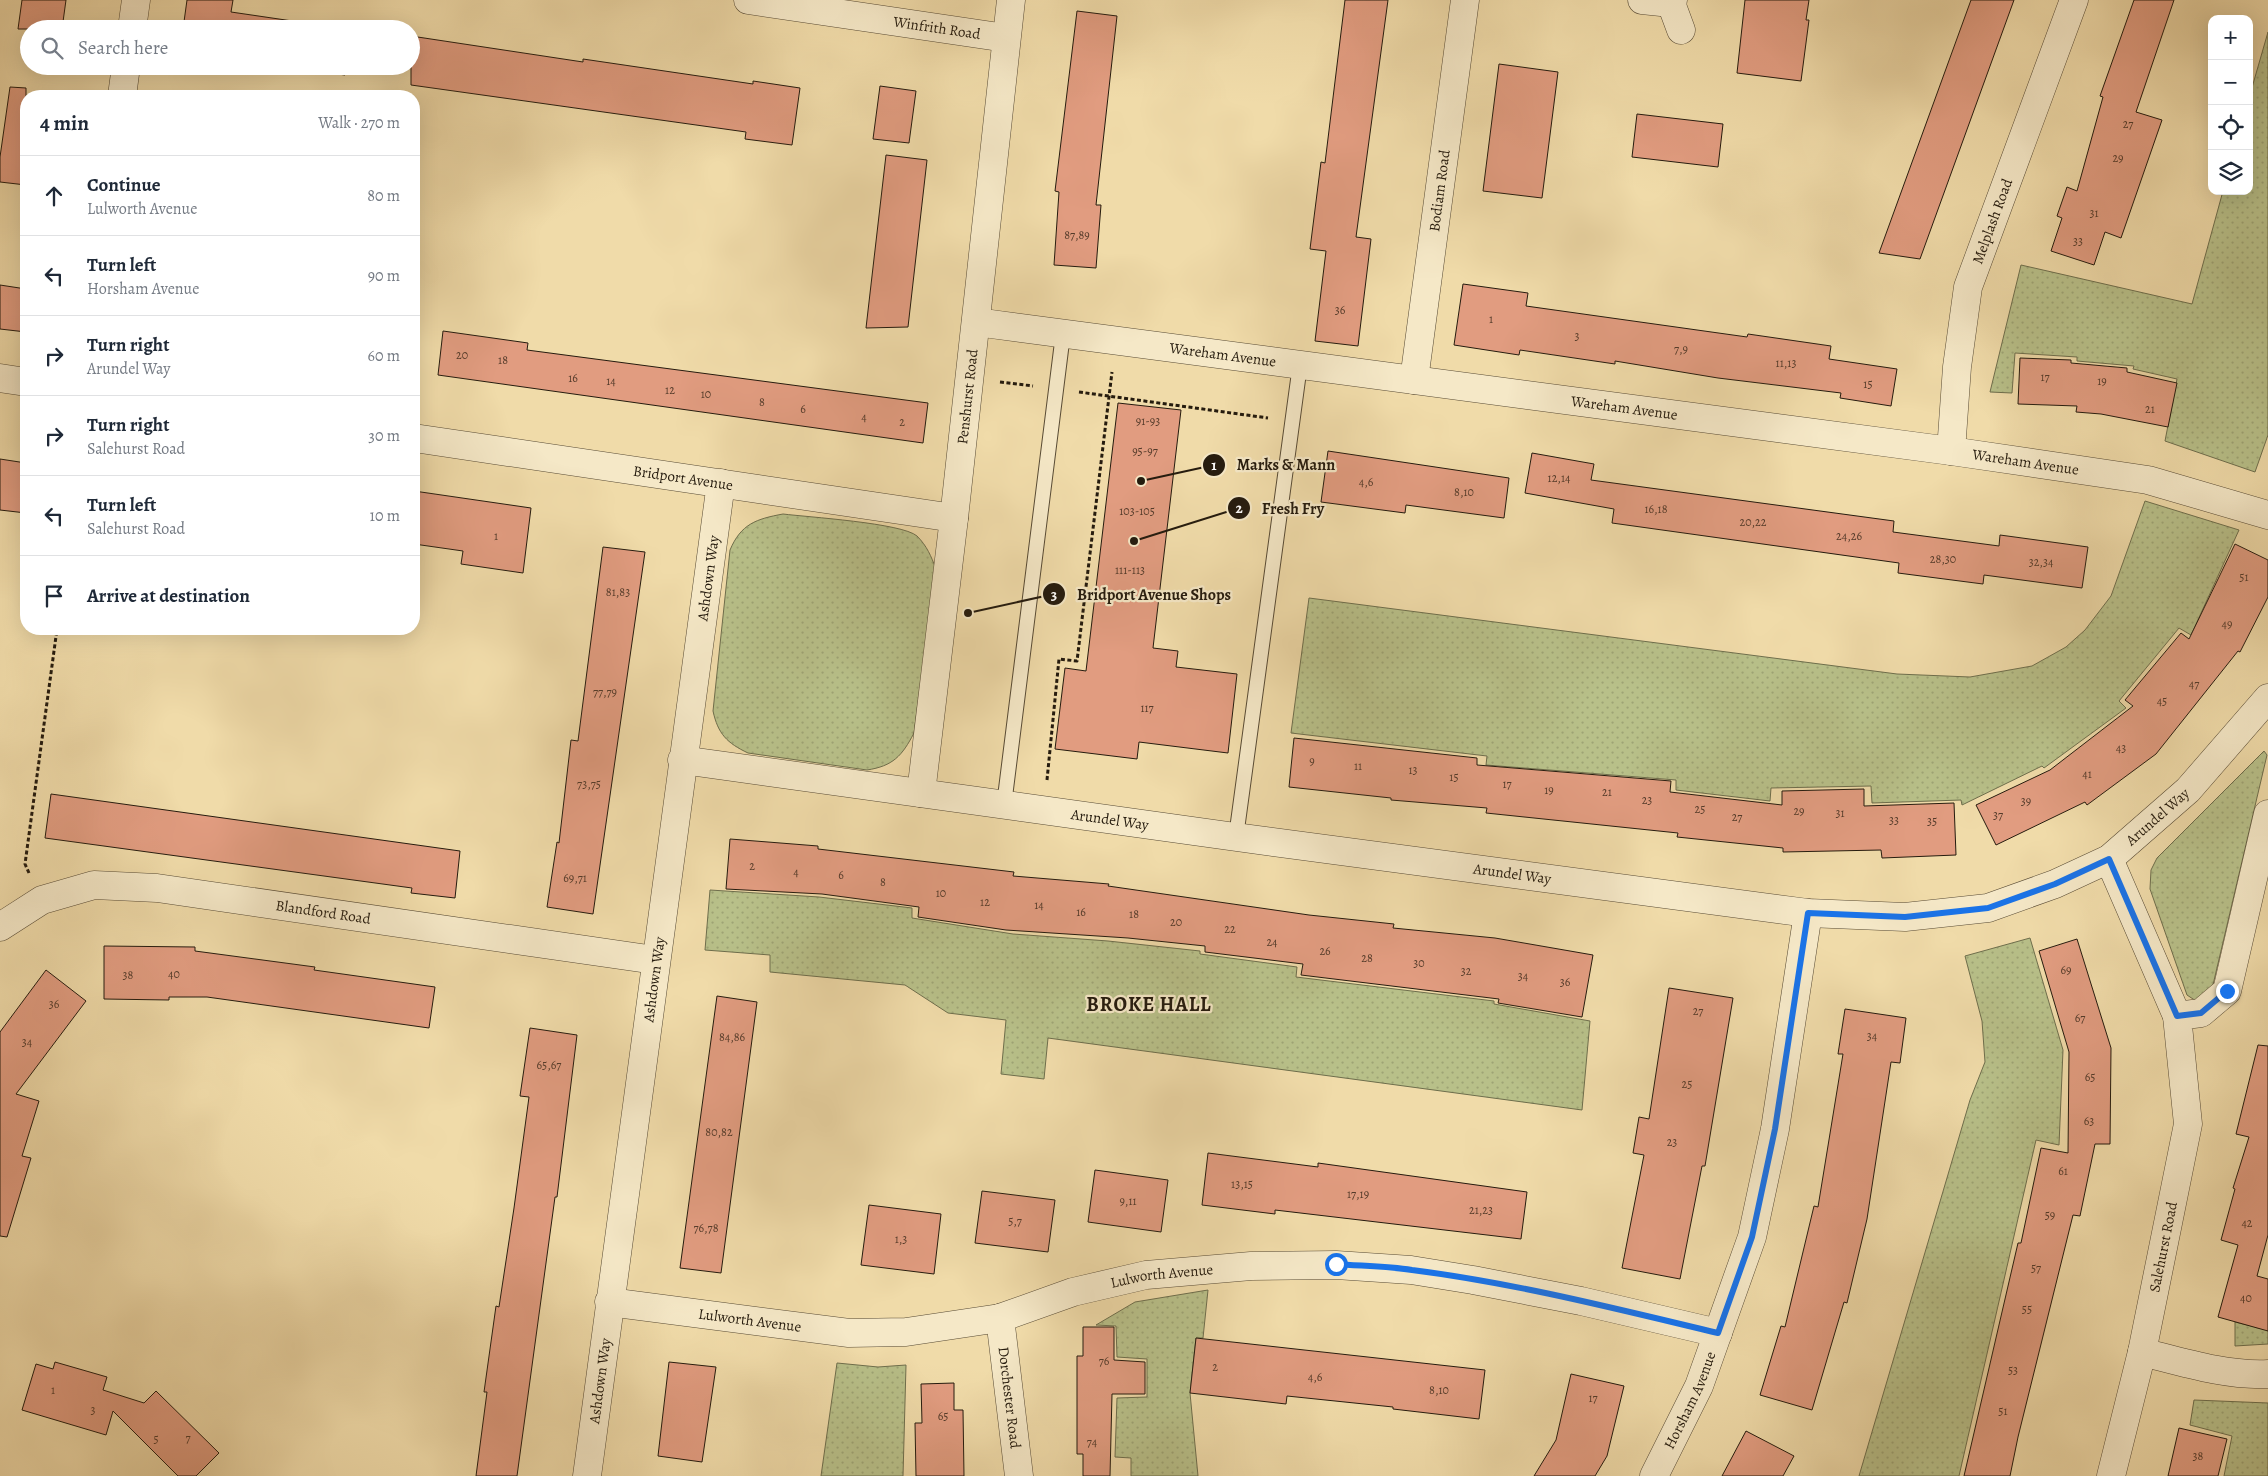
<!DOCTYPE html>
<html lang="en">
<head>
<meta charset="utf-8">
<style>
  :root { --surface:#fff; --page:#f6f6f7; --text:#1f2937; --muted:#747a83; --line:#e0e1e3 }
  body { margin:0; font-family:Alegreya,serif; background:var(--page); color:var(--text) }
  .controls { position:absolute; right:15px; top:15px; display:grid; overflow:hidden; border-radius:10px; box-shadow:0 5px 20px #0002 }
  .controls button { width:45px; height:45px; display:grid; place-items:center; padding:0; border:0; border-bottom:1px solid var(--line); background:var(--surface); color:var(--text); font:25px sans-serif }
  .stop { position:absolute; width:15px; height:15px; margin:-11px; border:4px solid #1a73e8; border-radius:50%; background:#fff }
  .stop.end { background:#1a73e8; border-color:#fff; box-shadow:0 1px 5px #0008 }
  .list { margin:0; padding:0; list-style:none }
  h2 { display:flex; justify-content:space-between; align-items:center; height:65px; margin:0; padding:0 20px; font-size:21px }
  h2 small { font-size:16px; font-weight:400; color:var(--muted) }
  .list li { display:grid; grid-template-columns:32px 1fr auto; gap:15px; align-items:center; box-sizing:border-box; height:80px; padding:0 20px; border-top:1px solid var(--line) }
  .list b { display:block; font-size:19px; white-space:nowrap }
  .list p { margin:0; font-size:16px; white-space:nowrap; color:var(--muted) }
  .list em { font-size:16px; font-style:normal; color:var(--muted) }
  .icon { flex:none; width:28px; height:28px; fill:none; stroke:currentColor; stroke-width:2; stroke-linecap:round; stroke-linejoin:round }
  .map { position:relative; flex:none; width:2268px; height:1476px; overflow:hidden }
  .search { position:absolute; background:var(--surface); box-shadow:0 5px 20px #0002; left:20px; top:20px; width:400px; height:55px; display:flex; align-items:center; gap:12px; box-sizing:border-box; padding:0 18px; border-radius:28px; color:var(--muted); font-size:19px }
  .panel { position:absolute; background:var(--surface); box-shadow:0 5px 20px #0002; left:20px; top:90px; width:400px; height:545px; border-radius:20px }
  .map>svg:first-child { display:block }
  .green { fill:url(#green-dots); stroke:#6e6e4c }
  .building { fill:#e19c80; stroke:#251b0e }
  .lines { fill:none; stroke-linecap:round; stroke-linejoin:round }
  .service-casing { stroke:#584b35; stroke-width:16 }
  .minor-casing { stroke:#584b35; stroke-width:29 }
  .path { stroke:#251b0e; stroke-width:3; stroke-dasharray:4 2.5; stroke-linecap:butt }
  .service { stroke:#f5e8c7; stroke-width:14 }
  .minor { stroke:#f5e8c7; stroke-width:28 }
  .route { stroke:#1a73e8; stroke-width:6 }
  .labels { text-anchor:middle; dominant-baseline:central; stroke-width:4.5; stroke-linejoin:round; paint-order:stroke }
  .number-label { font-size:12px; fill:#543b2a }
  .street-label { font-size:15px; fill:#251b0e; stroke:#f5e8c7 }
  .district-label { font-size:20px; font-weight:bold; letter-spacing:1px; fill:#251b0e; stroke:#f5e8c7 }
  .leader { fill:none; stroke:#251b0e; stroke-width:2 }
  .callout-dot { fill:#251b0e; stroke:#f5e8c7; stroke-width:2 }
  .mark-label { font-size:15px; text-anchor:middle; font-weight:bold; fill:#fff }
  .callout-label { font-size:16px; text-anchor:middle; font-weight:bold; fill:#251b0e; stroke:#f5e8c7; stroke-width:4.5; stroke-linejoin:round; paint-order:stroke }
</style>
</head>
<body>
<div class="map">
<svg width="2268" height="1476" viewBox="0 0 2268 1476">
  <defs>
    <pattern id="green-dots" width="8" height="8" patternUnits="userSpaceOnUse" patternTransform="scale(1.25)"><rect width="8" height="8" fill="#b8c089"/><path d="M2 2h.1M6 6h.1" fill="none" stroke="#9ea475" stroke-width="1.8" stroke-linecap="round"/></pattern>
  </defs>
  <rect width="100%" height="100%" fill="#f0dba9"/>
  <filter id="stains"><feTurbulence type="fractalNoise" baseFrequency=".004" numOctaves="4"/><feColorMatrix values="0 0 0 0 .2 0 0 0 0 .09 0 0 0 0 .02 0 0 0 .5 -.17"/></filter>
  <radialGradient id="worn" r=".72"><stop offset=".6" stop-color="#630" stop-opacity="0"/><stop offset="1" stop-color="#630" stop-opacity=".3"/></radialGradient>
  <path class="green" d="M2268,32v403l-13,37 -90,-31 12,-62 -44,-10 1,-3 -57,-5v-4l-62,-4 -3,40 -22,-1 31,-127 171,39 31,-113h26v-93z
    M2145,501l94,29 -48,105 -12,-7 -60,73 7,7 -82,60 -2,-2 -80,39 -1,-5 -89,3 -1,-17 -100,2 -1,13 -94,-11v-10l-190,-15 1,-9 -196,-23 18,-135 588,76 73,3 62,-11 34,-19 19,-17 26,-34z
    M783,514c24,3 119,9 134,22 10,10 14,20 19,33l-22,164c-12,23 -21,33 -47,37l-119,-17c-21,-10 -30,-19 -35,-42l17,-161c11,-26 26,-31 53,-36z
    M2264,751l3,4 -55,234 -16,12 -9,-6 -37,-106 1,-19 6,-12z
    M710,890l109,7 93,11v10l101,16 95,7 92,10v3l97,13 -1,10 198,24v3l96,17 -8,89 -534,-72 -4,41 -43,-5 5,-54 -58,-7 -43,-28 -135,-13v-17l-65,-5z
    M2030,938l33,112 -4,95 -23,-5 -77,336h-100l111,-376 15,-38 -3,-41 -17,-65z
    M1208,1290l-5,48h-7l-6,55 8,83h-67v-18l-16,-1 2,-59 30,-1v-38l-30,-2 -1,-31 -20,-1 39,-23z
    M2235,1322l33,8v14l-33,2z
    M837,1363l41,4 28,-2 -3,111h-82z
    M2194,1400l74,3v73h-44l8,-40 -42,-11z"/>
  <path class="building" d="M22,0h44l-4,29h-44z
    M187,0h46l-2,12 116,17h-164z
    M1345,0h43l-32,237 15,2 -13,107 -43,-5 11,-90 -16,-2 11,-87 4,1z
    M1745,0h64l-3,20h3l-8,61 -64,-8z
    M1971,0h43l-94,259 -41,-6z
    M2134,0h40l-38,112 26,8 -41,118 -16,-6 -11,33 -43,-14 11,-33 -5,-2 10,-29 10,4 26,-94 -3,-1z
    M1077,11l40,5 -21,189h5l-5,63 -42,-3 5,-73 -4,-1z
    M411,36l172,26v-3l170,25v-3l47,7 -8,57 -47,-6 1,-7 -335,-47z
    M1499,64l59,8 -16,126 -59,-7z
    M279,66h67l-1,9z
    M880,86l36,5 -7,52 -36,-4z
    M10,87l16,1v97l-26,-3v-25z
    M1637,114l86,10 -5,43 -86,-10z
    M886,155l41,5 -19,167 -42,1z
    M1463,284l65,9 -2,13 221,31 1,-3 83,12 -2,13 68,10 -6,37 -51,-8 1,-5 -123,-15 -103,-17v3l-95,-14 -1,5 -65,-10z
    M0,285l26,4v43l-26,-3z
    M443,331l85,12 -1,7 401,53 -5,40 -485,-68z
    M2020,358l51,2v3l56,5v4l50,11 -9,44 -67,-13 -25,-2 1,-6 -59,-2z
    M1118,403l63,7 -28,238 25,3 -2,16 61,7 -9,79 -89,-11 -2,17 -82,-10 10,-81 21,3z
    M1328,451l181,27 -5,40 -98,-13 -1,8 -84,-11z
    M1532,453l62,11 -3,16 303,41 -1,11 106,14 1,-11 88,12 -6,41 -98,-13 -1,9 -85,-11 1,-10 -287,-40 2,-14 -89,-16z
    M0,459l26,4v50l-26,-3z
    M414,491l117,17 -8,65 -62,-9 2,-13 -49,-7z
    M2235,544l33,16v37l-28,55 -2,-1 -82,103 -69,51 -2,-3 -89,43 -20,-40 74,-35 83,-64 -8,-6 56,-67 8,6z
    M603,547l42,5 -52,362 -46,-7 10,-65 2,1 12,-103 7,1z
    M1294,738l183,20v7l194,16 -1,11 112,13v-14l82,-2v17l90,-3 2,52 -74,3 -1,-8 -98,2v-4l-106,-11 1,-4 -192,-20 1,-5 -96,-8v-2l-102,-11z
    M51,794l409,57 -5,47 -44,-5 1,-5 -367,-50z
    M730,839l88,7v3l196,23 -1,4 96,8 -1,2 201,29 85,9 -1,4 102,10 98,17 -11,62 -84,-14 1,-4 -198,-24 2,-11 -98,-12v-6l-77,-8 -122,-8 -88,-13 1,-10 -97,-13 -96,-5z
    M2077,939l34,109 -1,96h-15l-15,72 -7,-1 -55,222 -8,39h-46l54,-233h3l20,-95 27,5 1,-101 -30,-101z
    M104,946l91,1v4l120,16 -1,3 121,17 -6,41 -222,-31h-38v3l-65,-1z
    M46,970l40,31 -70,93 23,7 -17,55 9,2 -24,79 -7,-1v-204z
    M1669,988l64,10 -28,168h-3l-22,113 -58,-11 22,-113 -11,-2 6,-36 10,2z
    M717,996l40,6 -36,271 -41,-5z
    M1845,1009l61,9 -6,45 -9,-1 -24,157 -20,84 -3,-1 -32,108 -52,-15 21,-69 4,1 29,-121 4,1 25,-153h-5z
    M530,1028l47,7 -20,162h-2l-38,279h-41l11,-84h-3l12,-86 3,1 15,-99 15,-111 -9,-1z
    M2258,1045l10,1v189l-11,41 11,3v52l-50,-14 20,-72 -17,-5 14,-51 -2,-1 16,-51 -13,-3z
    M1208,1153l110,14v-4l209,29 -6,47 -246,-29v4l-73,-9z
    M1095,1170l73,10 -7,52 -73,-10z
    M982,1191l73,9 -7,52 -73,-9z
    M869,1205l72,9 -7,60 -73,-9z
    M1083,1327h31v33l31,2v32h-33l-2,82h-27v-22h-6v-98h6z
    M1196,1338l289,32 -6,49 -86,-10v-2l-106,-11 -1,8 -96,-11z
    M55,1362l52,15 -4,13 41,13 12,-12 63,62 -23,23h-18l-65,-65 -7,24 -84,-25 14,-46 17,5z
    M669,1362l47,5 -14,95 -44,-6z
    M1571,1374l53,12 -17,70 -12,20h-61l22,-36z
    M954,1383v27h9l1,66h-48l-1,-53h7l-1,-39z
    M2179,1428l48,11 -9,37h-50z
    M1746,1431l48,25 -11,20h-61z"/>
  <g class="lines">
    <defs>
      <path id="service" d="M1004,805l59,-471
        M1236,837l64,-472"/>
      <g id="minor">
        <path id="s1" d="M748,0l258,38"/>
        <path d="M1642,0l29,3 2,-3"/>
        <path d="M1671,3l10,27"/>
        <path d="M132,29l4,-29"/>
        <path d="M122,96l4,-30"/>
        <path id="s2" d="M976,322l975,129 197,29 120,35"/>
        <path d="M0,378l26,4"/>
        <path id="s3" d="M1414,380l51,-380"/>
        <path id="s4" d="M414,438l540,80"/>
        <path id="s5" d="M1951,451l6,-84 11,-80 106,-287"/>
        <path id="s6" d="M682,760l554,77 572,76 97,4 83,-9 67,-24 54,-25 79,-69 80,-92"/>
        <path id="s7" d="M921,793l33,-275 57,-518"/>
        <path d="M2109,859l68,157"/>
        <path id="s8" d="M0,927l42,-27 52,-15 63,3 498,72"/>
        <path id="s9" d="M609,1302l240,31 57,-1 94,-14 73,-26 73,-17 105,-9 85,-1 75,5 62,10 108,21 137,32"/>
        <path id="s10" d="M1000,1318l19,158"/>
        <path d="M2142,1352c40,10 84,24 126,22"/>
        <path id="s11" d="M587,1476l134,-993"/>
        <path id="s12" d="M1654,1476l45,-90 53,-149 23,-108 33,-216"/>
        <path id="s13" d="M2111,1476l31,-124 46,-228 -11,-108 24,-3 26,-22 41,-177"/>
      </g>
    </defs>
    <use href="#service" class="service-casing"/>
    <use href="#minor" class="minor-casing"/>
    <path class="path" d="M1000,382l33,4
      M1079,392l189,26
      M1047,780l12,-121 18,2 35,-289
      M29,873l-4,-9 32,-235"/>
    <use href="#service" class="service"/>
    <use href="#minor" class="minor"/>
  </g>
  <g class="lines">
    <path class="route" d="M1336,1264c25,2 51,2 76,6 103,13 205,39 306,63l34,-96 23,-108 33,-216 97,4 83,-9 67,-24 54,-25 68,157 24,-3 26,-22"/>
  </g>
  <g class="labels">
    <g class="number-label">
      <text x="2128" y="124">27</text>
      <text x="2118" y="158">29</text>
      <text x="2094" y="213">31</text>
      <text x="1077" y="235">87,89</text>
      <text x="2078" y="241">33</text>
      <text x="1340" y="310">36</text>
      <text x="1491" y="319">1</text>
      <text x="1577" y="336">3</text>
      <text x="1681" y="349">7,9</text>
      <text x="462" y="355">20</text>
      <text x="503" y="360">18</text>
      <text x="1786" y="363">11,13</text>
      <text x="2045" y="377">17</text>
      <text x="573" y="378">16</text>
      <text x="611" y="381">14</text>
      <text x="2102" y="381">19</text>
      <text x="1868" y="384">15</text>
      <text x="670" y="390">12</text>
      <text x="706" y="394">10</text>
      <text x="762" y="402">8</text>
      <text x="803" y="409">6</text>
      <text x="2150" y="409">21</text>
      <text x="864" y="417">4</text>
      <text x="1148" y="421">91-93</text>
      <text x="902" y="422">2</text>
      <text x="1145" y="451">95-97</text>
      <text x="1559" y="478">12,14</text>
      <text x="1366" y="482">4,6</text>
      <text x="1464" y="492">8,10</text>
      <text x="1656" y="509">16,18</text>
      <text x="1137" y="511">103-105</text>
      <text x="1753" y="522">20,22</text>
      <text x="496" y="536">1</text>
      <text x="1849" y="536">24,26</text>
      <text x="1943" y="559">28,30</text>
      <text x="2041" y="562">32,34</text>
      <text x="1130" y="570">111-113</text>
      <text x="2244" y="577">51</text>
      <text x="618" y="592">81,83</text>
      <text x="2227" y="624">49</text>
      <text x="2194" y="684">47</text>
      <text x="605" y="692">77,79</text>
      <text x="2162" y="701">45</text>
      <text x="1147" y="708">117</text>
      <text x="2121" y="748">43</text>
      <text x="1312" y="761">9</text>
      <text x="1358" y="766">11</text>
      <text x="1413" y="770">13</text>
      <text x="2087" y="774">41</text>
      <text x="1454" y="777">15</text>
      <text x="589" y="784">73,75</text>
      <text x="1507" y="784">17</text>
      <text x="1549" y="790">19</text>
      <text x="1607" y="792">21</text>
      <text x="1647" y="800">23</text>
      <text x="2026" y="801">39</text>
      <text x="1700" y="809">25</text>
      <text x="1799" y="811">29</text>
      <text x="1840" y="813">31</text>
      <text x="1998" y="815">37</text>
      <text x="1737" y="817">27</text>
      <text x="1894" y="820">33</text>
      <text x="1932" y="821">35</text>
      <text x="752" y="866">2</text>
      <text x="796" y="872">4</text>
      <text x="841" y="875">6</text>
      <text x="575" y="878">69,71</text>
      <text x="883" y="882">8</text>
      <text x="941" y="893">10</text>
      <text x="985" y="902">12</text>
      <text x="1039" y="905">14</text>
      <text x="1081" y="912">16</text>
      <text x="1134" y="914">18</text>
      <text x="1176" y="922">20</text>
      <text x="1230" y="929">22</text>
      <text x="1272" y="942">24</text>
      <text x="1325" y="951">26</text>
      <text x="1367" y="958">28</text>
      <text x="1419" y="963">30</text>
      <text x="2066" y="970">69</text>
      <text x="1466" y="971">32</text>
      <text x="174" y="974">40</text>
      <text x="128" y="975">38</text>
      <text x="1523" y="976">34</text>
      <text x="1565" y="982">36</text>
      <text x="54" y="1004">36</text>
      <text x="1698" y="1011">27</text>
      <text x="2080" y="1018">67</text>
      <text x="1872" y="1036">34</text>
      <text x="732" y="1037">84,86</text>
      <text x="27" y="1042">34</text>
      <text x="549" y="1065">65,67</text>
      <text x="2090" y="1077">65</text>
      <text x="1687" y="1084">25</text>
      <text x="2089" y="1121">63</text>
      <text x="719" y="1132">80,82</text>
      <text x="1672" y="1142">23</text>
      <text x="2063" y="1171">61</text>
      <text x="1242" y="1184">13,15</text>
      <text x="1358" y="1194">17,19</text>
      <text x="1128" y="1201">9,11</text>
      <text x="1481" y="1210">21,23</text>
      <text x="2050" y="1215">59</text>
      <text x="1015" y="1221">5,7</text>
      <text x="2247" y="1223">42</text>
      <text x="706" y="1228">76,78</text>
      <text x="901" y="1239">1,3</text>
      <text x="2036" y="1268">57</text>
      <text x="2246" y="1298">40</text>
      <text x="2027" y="1309">55</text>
      <text x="1104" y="1361">76</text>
      <text x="1215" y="1367">2</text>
      <text x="2013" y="1370">53</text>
      <text x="1315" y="1377">4,6</text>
      <text x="53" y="1390">1</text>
      <text x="1439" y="1390">8,10</text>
      <text x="1593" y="1398">17</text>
      <text x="93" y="1410">3</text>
      <text x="2003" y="1411">51</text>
      <text x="943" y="1416">65</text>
      <text x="188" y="1438">7</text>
      <text x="156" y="1439">5</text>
      <text x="1092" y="1442">74</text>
      <text x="2198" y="1456">38</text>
    </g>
    <g class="street-label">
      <text stroke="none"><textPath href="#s1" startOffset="191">Winfrith Road</textPath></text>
      <text stroke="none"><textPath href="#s3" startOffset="191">Bodiam Road</textPath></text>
      <text stroke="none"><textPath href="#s5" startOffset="235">Melplash Road</textPath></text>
      <text stroke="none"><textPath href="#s2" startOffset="249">Wareham Avenue</textPath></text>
      <text stroke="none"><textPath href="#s7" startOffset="399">Penshurst Road</textPath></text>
      <text stroke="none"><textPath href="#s2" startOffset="654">Wareham Avenue</textPath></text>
      <text stroke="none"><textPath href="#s2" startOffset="1059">Wareham Avenue</textPath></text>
      <text stroke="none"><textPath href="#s4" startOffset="272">Bridport Avenue</textPath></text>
      <text stroke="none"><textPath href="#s11" startOffset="906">Ashdown Way</textPath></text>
      <text stroke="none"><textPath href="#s6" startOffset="1512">Arundel Way</textPath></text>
      <text stroke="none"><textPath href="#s6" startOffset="432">Arundel Way</textPath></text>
      <text stroke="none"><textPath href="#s6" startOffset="838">Arundel Way</textPath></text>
      <text stroke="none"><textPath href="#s8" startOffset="335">Blandford Road</textPath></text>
      <text stroke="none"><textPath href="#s11" startOffset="501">Ashdown Way</textPath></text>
      <text stroke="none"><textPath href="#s13" startOffset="235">Salehurst Road</textPath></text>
      <text stroke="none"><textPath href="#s9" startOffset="562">Lulworth Avenue</textPath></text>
      <text stroke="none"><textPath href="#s9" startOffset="142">Lulworth Avenue</textPath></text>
      <text stroke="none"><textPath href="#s11" startOffset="96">Ashdown Way</textPath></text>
      <text stroke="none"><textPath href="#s10" startOffset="80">Dorchester Road</textPath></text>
      <text stroke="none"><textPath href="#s12" startOffset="84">Horsham Avenue</textPath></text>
    </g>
    <g class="district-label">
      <text x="1149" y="1004">BROKE HALL</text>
    </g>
  </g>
  <path class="leader" d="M1141 481L1214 465M1134 541L1239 508M968 613L1054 594"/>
  <g class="callout-dot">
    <circle cx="1141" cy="481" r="5"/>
    <circle cx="1134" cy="541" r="5"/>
    <circle cx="968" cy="613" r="5"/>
    <circle cx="1214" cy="465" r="12"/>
    <circle cx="1239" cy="508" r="12"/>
    <circle cx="1054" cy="594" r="12"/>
  </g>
  <g class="mark-label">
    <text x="1214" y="470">1</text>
    <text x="1239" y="513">2</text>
    <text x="1054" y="600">3</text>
  </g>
  <g class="callout-label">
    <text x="1286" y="470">Marks &amp; Mann</text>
    <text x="1293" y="514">Fresh Fry</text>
    <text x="1154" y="600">Bridport Avenue Shops</text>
  </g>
  <rect width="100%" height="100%" filter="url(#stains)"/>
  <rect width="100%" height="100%" fill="url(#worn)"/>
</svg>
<div class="controls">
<button>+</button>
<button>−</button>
<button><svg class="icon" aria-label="locate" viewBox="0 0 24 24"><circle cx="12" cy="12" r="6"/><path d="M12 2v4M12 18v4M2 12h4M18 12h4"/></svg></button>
<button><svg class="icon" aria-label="layers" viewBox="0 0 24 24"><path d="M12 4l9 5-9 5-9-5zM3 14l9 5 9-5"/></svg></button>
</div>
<div class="stop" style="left:1336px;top:1264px"></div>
<div class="stop end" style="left:2227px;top:991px"></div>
<div class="search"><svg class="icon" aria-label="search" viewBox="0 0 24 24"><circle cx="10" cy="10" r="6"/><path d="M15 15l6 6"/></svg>Search here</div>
<section class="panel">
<h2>4 min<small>Walk · 270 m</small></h2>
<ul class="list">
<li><svg class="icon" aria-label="ahead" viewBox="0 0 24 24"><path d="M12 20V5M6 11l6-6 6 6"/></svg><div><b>Continue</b><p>Lulworth Avenue</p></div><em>80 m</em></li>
<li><svg class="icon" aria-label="left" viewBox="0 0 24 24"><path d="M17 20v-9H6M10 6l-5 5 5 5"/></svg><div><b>Turn left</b><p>Horsham Avenue</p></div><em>90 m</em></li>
<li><svg class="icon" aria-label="right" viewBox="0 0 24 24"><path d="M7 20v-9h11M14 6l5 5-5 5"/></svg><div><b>Turn right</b><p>Arundel Way</p></div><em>60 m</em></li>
<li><svg class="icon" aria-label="right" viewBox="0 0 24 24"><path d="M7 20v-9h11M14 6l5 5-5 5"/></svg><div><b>Turn right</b><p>Salehurst Road</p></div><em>30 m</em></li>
<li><svg class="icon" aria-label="left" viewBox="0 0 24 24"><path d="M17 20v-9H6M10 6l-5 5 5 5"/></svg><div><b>Turn left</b><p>Salehurst Road</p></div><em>10 m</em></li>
<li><svg class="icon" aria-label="arrive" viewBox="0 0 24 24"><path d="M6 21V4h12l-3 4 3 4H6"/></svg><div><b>Arrive at destination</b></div></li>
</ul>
</section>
</div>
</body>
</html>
